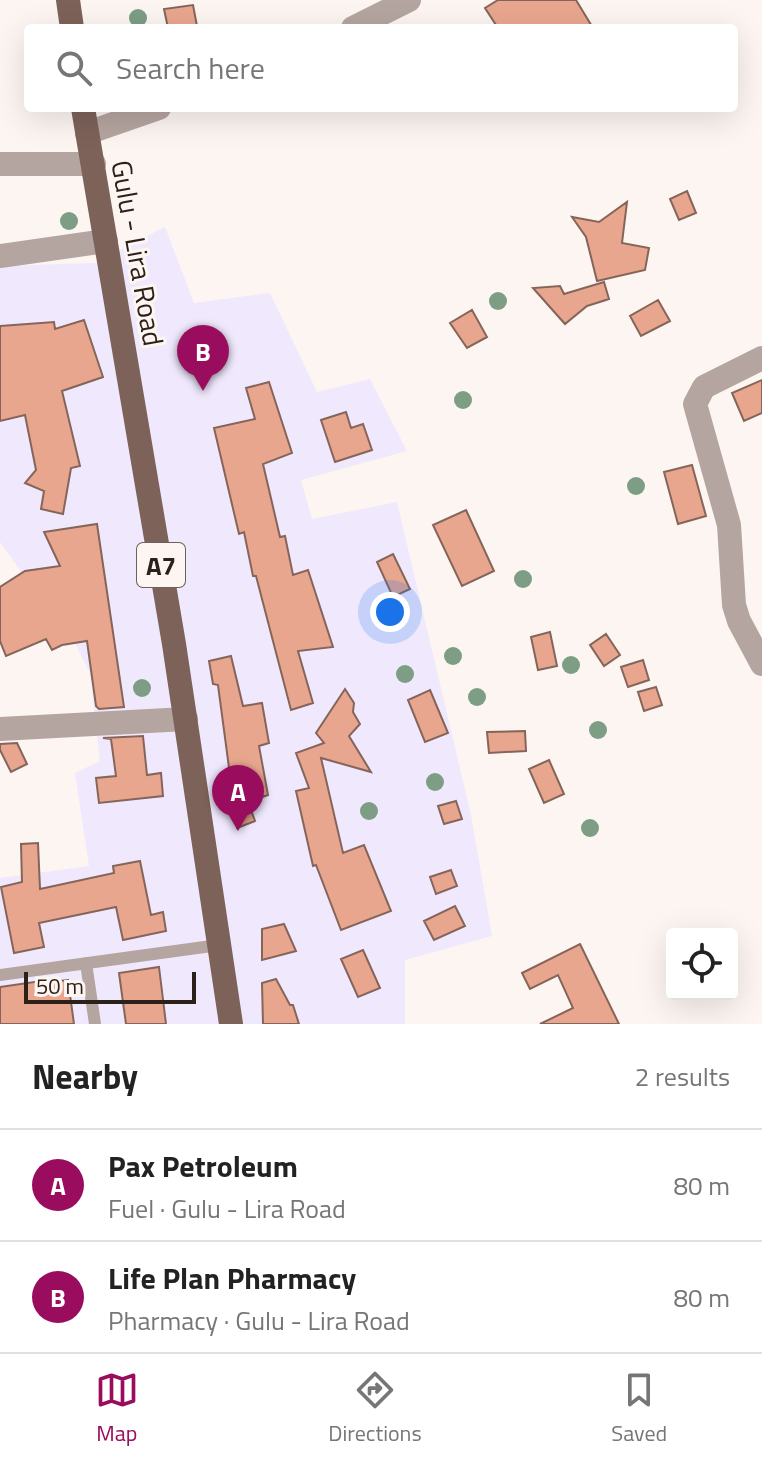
<!DOCTYPE html>
<html lang="en">
<head>
<meta charset="utf-8">
<style>
  :root { --surface:#fff; --page:#f6f6f6; --text:#222; --muted:#767676; --line:#e0e0e0; --accent:#9a0d5e }
  body { margin:0; font-family:"Titillium Web",sans-serif; background:var(--page); color:var(--text) }
  .controls { position:absolute; right:24px; bottom:24px; display:grid; overflow:hidden; border-radius:8px; box-shadow:0 8px 32px #0002 }
  .controls button { width:72px; height:72px; display:grid; place-items:center; padding:0; border:0; border-bottom:2px solid var(--line); background:var(--surface); color:var(--text); font:40px sans-serif }
  .scale { position:absolute; left:24px; bottom:20px; width:172px; box-sizing:border-box; padding-left:8px; border:4px solid #2c2119; border-top:0; font-size:22px; line-height:28px; white-space:nowrap; color:#2c2119; -webkit-text-stroke:6px #fcf5f1; paint-order:stroke }
  .you { position:absolute; left:390px; top:612px; width:28px; height:28px; margin:-20px; border:6px solid #fff; border-radius:50%; background:#1a73e8; box-shadow:0 0 0 12px #1a73e833 }
  .badge { display:grid; place-items:center; width:52px; height:52px; border-radius:50%; background:var(--accent); color:#fff; font-size:26px; font-weight:700 }
  .pin { position:absolute; translate:-50% -66px; filter:drop-shadow(0 2px 4px #0008) }
  .pin::after { content:''; position:absolute; top:42px; width:28px; height:24px; background:inherit; clip-path:polygon(0 0,100% 0,50% 100%) }
  .list { margin:0; padding:0; list-style:none }
  h2 { display:flex; justify-content:space-between; align-items:center; height:104px; margin:0; padding:0 32px; font-size:34px }
  h2 small { font-size:26px; font-weight:400; color:var(--muted) }
  .list li { display:grid; grid-template-columns:52px 1fr auto; gap:24px; align-items:center; box-sizing:border-box; height:112px; padding:0 32px; border-top:2px solid var(--line) }
  .list b { display:block; font-size:30px; white-space:nowrap }
  .list p { margin:0; font-size:26px; white-space:nowrap; color:var(--muted) }
  .list em { font-size:26px; font-style:normal; color:var(--muted) }
  .icon { flex:none; width:44px; height:44px; fill:none; stroke:currentColor; stroke-width:2; stroke-linecap:round; stroke-linejoin:round }
  .map { position:relative; flex:none; width:762px; height:1024px; overflow:hidden }
  .search { position:absolute; background:var(--surface); box-shadow:0 8px 32px #0002; left:24px; right:24px; top:24px; height:88px; display:flex; align-items:center; gap:20px; box-sizing:border-box; padding:0 28px; border-radius:8px; color:var(--muted); font-size:30px }
  .sheet { height:328px; background:var(--surface) }
  nav { display:flex; justify-content:space-around; align-items:center; box-sizing:border-box; height:112px; border-top:2px solid var(--line); background:var(--surface); font-size:22px; color:var(--muted) }
  nav a { display:grid; justify-items:center; gap:4px }
  nav .on { color:var(--accent) }
  .map>svg:first-child { display:block }
  .commercial { fill:#f0e9fe }
  .building { fill:#e9a68e; stroke:#85655a; stroke-width:2 }
  .lines { fill:none; stroke-linecap:round; stroke-linejoin:round }
  .lane { stroke:#b5a5a0; stroke-width:12 }
  .street { stroke:#b5a5a0; stroke-width:24 }
  .primary { stroke:#7d6259; stroke-width:24 }
  .tree { fill:#7d9d85 }
  .labels { text-anchor:middle; dominant-baseline:central; stroke-width:6; stroke-linejoin:round; paint-order:stroke }
  .shield { fill:#fcf5f1; stroke:#6a615a; stroke-width:2 }
  .shield-label { font-size:26px; font-weight:bold; fill:#2c2119 }
  .street-label { font-size:28px; fill:#2c2119; stroke:#fcf5f1 }
</style>
</head>
<body>
<div class="map">
<svg width="762" height="1024" viewBox="0 0 762 1024">
  <rect width="100%" height="100%" fill="#fcf5f1"/>
  <path class="commercial" d="M165,227l29,76 76,-10 47,99 53,-13 37,72 -106,29 11,39 85,-17 74,313 21,121 -87,24v64h-405v-146l89,-12 -14,-93 25,-12 -10,-88 -18,-36 -35,-19 -17,-48 -20,-28v-276l95,-3z"/>
  <path class="building" d="M498,0h78l17,28h-95l-13,-20z
    M193,5l4,21 -29,2 -4,-19z
    M687,191l9,22 -17,7 -9,-21z
    M627,202l-5,41 27,5 -4,22 -48,11 -11,-44 -14,-20 27,5z
    M604,282l5,17 -22,7 -22,18 -32,-36 27,-2 4,8z
    M658,300l12,21 -29,15 -11,-20z
    M472,310l15,27 -20,11 -17,-25z
    M84,320l19,57 -41,14 18,75 -9,2 -8,46 -22,-5 3,-18 -19,-8 11,-13 -11,-55 -25,6v-95l54,-4 1,7z
    M762,380v33l-18,8 -12,-28z
    M269,382l23,71 -29,11 17,73 5,-1 8,39 15,-5 25,77 -35,4 15,52 -22,7 -35,-134h-3l-9,-44 -5,2 -25,-106 41,-9 -9,-31z
    M346,412l5,16 12,-4 9,26 -37,12 -14,-42z
    M692,465l14,51 -28,8 -14,-52z
    M466,510l28,61 -32,15 -29,-61z
    M97,524l27,183 -25,2 -3,-3 -9,-65 -25,4 -10,5 -6,-11 -40,17 -6,-15v-54l25,-16 35,-5 -16,-34z
    M393,554l17,35 -17,8 -16,-35z
    M550,632l7,34 -19,4 -7,-33z
    M606,634l14,21 -16,11 -14,-21z
    M231,656l12,50 19,-3 7,40 -10,3 9,49 -20,7 7,19 -18,7 -19,-143 -5,-1 -4,-23z
    M643,660l6,20 -21,7 -7,-20z
    M656,687l6,18 -18,6 -6,-19z
    M345,689l9,14 -1,9 7,12 -11,12 22,36 -50,-14 22,95 21,-8 27,66 -50,19 -25,-65 -3,1 -17,-75 13,-3 -13,-35 28,-10 -8,-10z
    M430,690l18,43 -23,9 -17,-42z
    M525,731l1,20 -37,2 -2,-21z
    M143,736l4,39 14,-2 2,23 -64,7 -3,-25 20,-2 -5,-37 -8,-1z
    M17,743l10,21 -16,8 -11,-22v-6z
    M549,760l15,34 -20,9 -15,-34z
    M456,801l6,18 -18,5 -6,-18z
    M38,843l2,46 74,-16 -1,-7 27,-5 11,54 12,-3 3,19 -43,9 -7,-33 -77,16 5,24 -30,6 -13,-66 21,-5 -1,-38z
    M451,870l6,16 -21,8 -6,-17z
    M455,906l10,20 -31,14 -10,-19z
    M284,924l12,27 -34,9v-31z
    M580,944l39,80h-79l33,-16 -15,-33 -28,14 -8,-16z
    M363,950l17,38 -22,9 -17,-38z
    M159,967l7,57h-40l-7,-51z
    M276,979l14,26h3l6,19h-36l-1,-41z
    M48,980l1,2 19,-2 6,44h-74v-37z"/>
  <g class="lines">
    <path class="lane" d="M86,963l9,61
      M0,975l219,-30"/>
    <path class="street" d="M353,28l56,-28
      M87,133l72,-25
      M0,164h94
      M0,256l106,-15
      M762,358l-58,29 -9,17 34,121 5,80 5,16 23,43
      M0,729l186,-10"/>
    <path class="primary" d="M68,0l4,28
      M83,108l91,536 57,380"/>
  </g>
  <g class="tree">
    <circle cx="138" cy="18" r="9"/>
    <circle cx="69" cy="221" r="9"/>
    <circle cx="498" cy="301" r="9"/>
    <circle cx="463" cy="400" r="9"/>
    <circle cx="636" cy="486" r="9"/>
    <circle cx="523" cy="579" r="9"/>
    <circle cx="453" cy="656" r="9"/>
    <circle cx="571" cy="665" r="9"/>
    <circle cx="405" cy="674" r="9"/>
    <circle cx="142" cy="688" r="9"/>
    <circle cx="477" cy="697" r="9"/>
    <circle cx="598" cy="730" r="9"/>
    <circle cx="435" cy="782" r="9"/>
    <circle cx="369" cy="811" r="9"/>
    <circle cx="590" cy="828" r="9"/>
  </g>
  <g class="labels">
    <rect class="shield" x="137" y="543" width="48" height="44" rx="6"/>
    <g class="shield-label">
      <text x="161" y="565">A7</text>
    </g>
    <g class="street-label">
      <text transform="translate(138 253) rotate(80)">Gulu - Lira Road</text>
    </g>
  </g>
</svg>
<div class="controls">
<button><svg class="icon" aria-label="locate" viewBox="0 0 24 24"><circle cx="12" cy="12" r="6"/><path d="M12 2v4M12 18v4M2 12h4M18 12h4"/></svg></button>
</div>
<div class="scale">50 m</div>
<div class="you"></div>
<div class="pin badge" style="left:238px;top:831px">A</div>
<div class="pin badge" style="left:203px;top:391px">B</div>
<div class="search"><svg class="icon" aria-label="search" viewBox="0 0 24 24"><circle cx="10" cy="10" r="6"/><path d="M15 15l6 6"/></svg>Search here</div>
</div>
<section class="sheet">
<h2>Nearby<small>2 results</small></h2>
<ul class="list">
<li><span class="badge">A</span><div><b>Pax Petroleum</b><p>Fuel · Gulu - Lira Road</p></div><em>80 m</em></li>
<li><span class="badge">B</span><div><b>Life Plan Pharmacy</b><p>Pharmacy · Gulu - Lira Road</p></div><em>80 m</em></li>
</ul>
</section>
<nav>
<a class="on"><svg class="icon" aria-label="map" viewBox="0 0 24 24"><path d="M3 6l6-2 6 2 6-2v14l-6 2-6-2-6 2zM9 4v14M15 6v14"/></svg>Map</a>
<a><svg class="icon" aria-label="directions" viewBox="0 0 24 24"><path d="M12 3l9 9-9 9-9-9zM9 14v-3h6M13 9l2 2-2 2"/></svg>Directions</a>
<a><svg class="icon" aria-label="saved" viewBox="0 0 24 24"><path d="M7 4h10v16l-5-4-5 4z"/></svg>Saved</a>
</nav>
</body>
</html>
